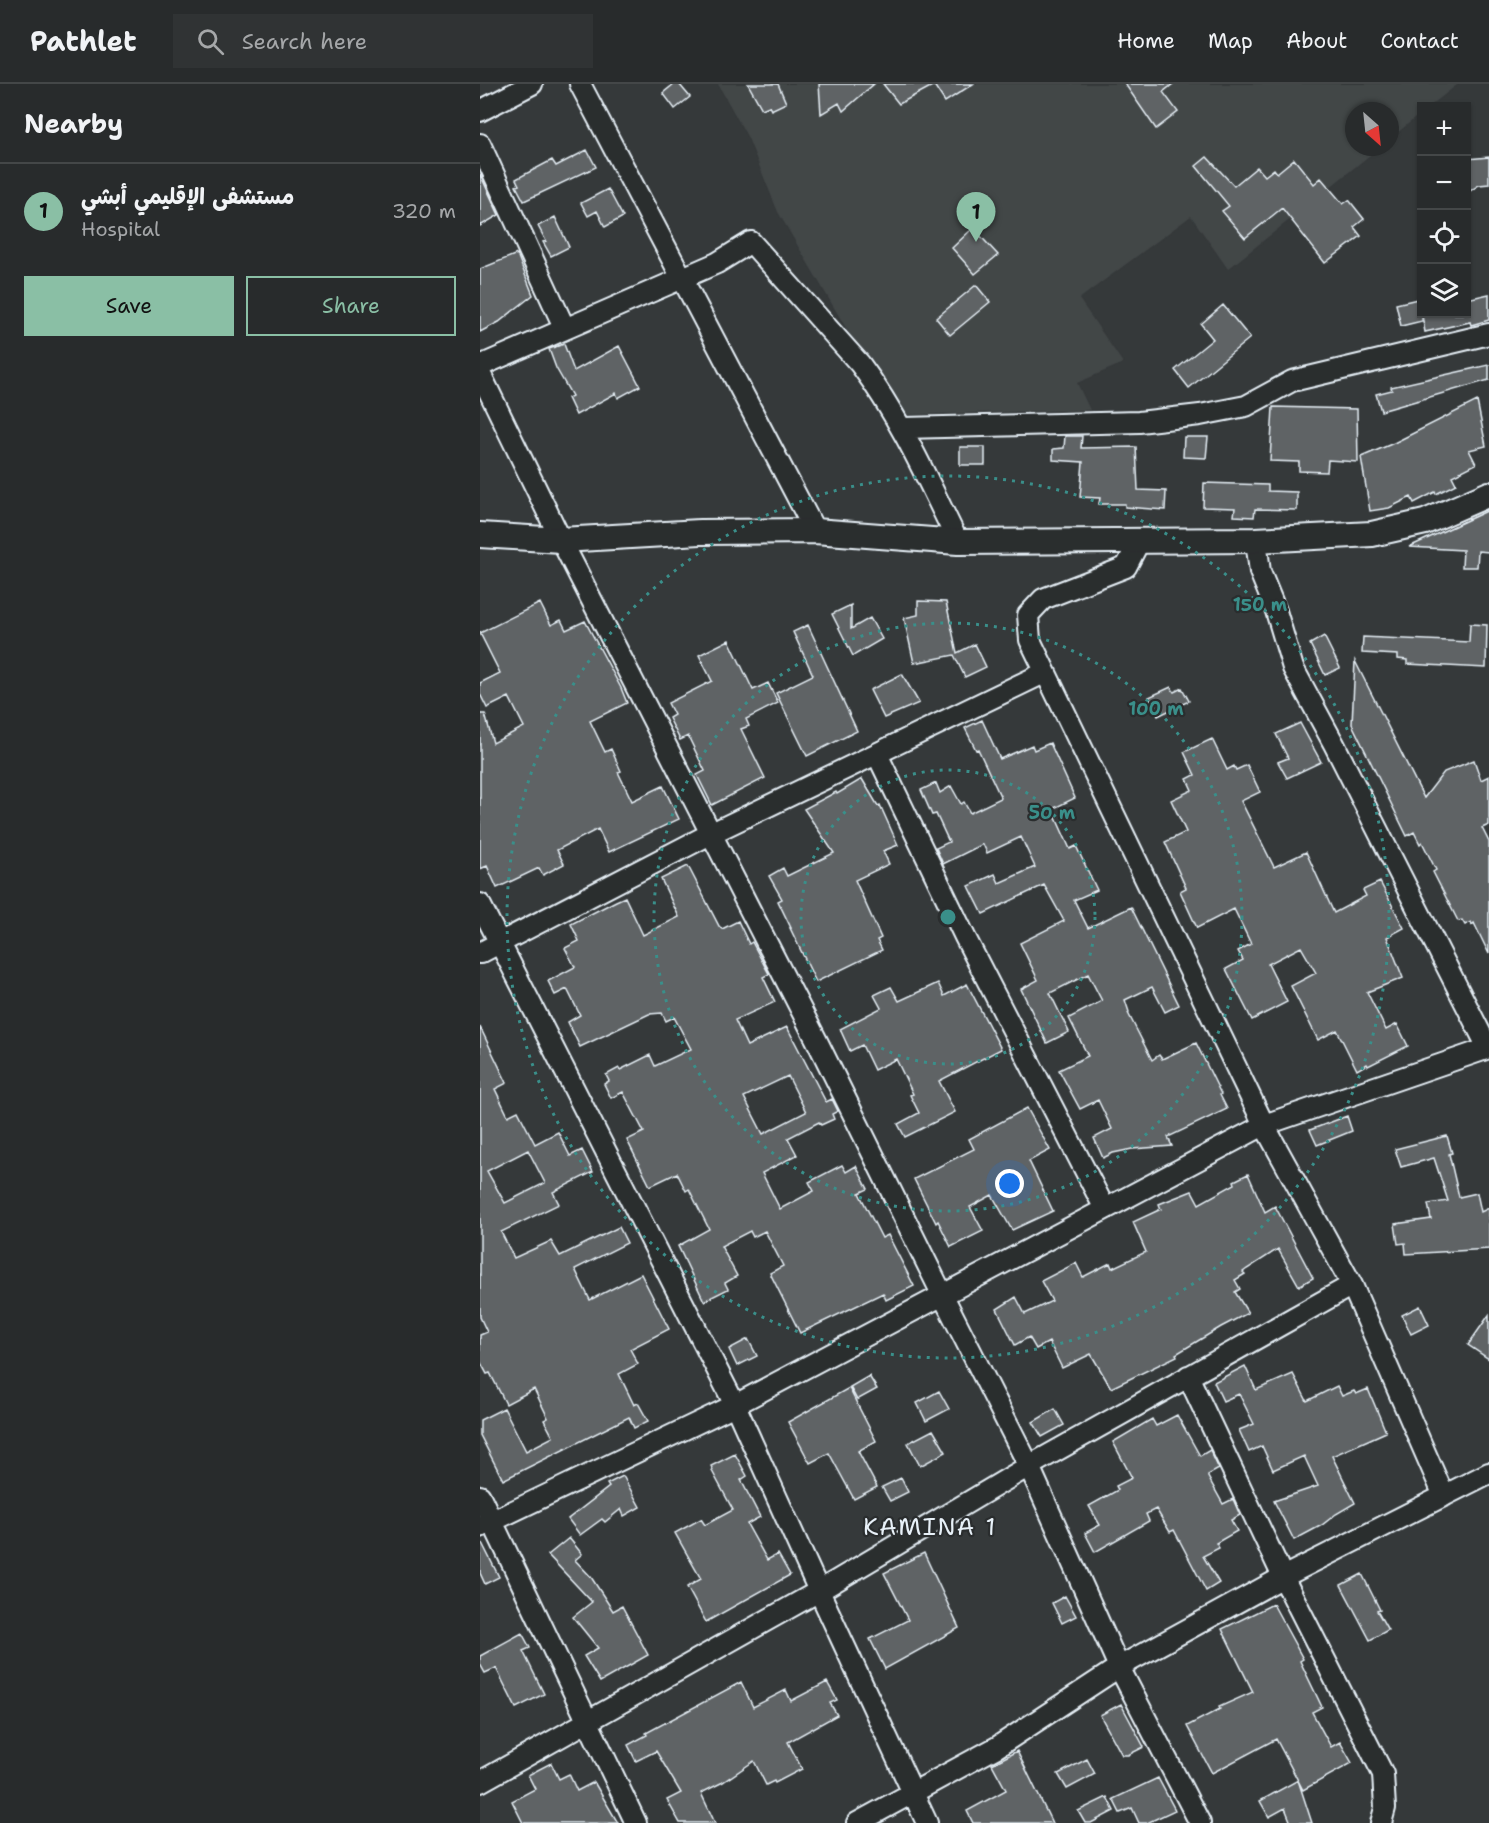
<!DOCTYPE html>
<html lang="en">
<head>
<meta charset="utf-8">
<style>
  :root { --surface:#282b2c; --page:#303334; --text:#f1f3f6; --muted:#a5a7a9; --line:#444748; --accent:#8abfa5 }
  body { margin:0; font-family:"Shantell Sans","Playpen Sans Arabic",sans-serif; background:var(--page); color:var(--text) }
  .controls { position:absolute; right:18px; top:18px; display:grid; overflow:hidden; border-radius:0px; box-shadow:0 2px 4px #0004 }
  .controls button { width:54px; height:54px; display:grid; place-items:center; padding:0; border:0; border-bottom:2px solid var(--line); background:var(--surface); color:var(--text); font:30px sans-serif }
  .compass { position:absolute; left:865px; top:18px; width:54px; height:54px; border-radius:50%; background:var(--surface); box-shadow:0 2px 4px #0004; rotate:153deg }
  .you { position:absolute; left:530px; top:1100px; width:21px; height:21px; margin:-15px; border:4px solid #fff; border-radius:50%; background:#1a73e8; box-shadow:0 0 0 9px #1a73e833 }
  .badge { display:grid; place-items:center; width:39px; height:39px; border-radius:50%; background:var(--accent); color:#111; font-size:20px; font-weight:700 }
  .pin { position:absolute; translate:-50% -50px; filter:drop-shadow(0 2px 3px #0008) }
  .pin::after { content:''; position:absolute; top:32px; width:21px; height:18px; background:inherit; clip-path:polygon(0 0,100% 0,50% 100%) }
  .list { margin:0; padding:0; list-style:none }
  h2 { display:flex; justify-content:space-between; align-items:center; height:78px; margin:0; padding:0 24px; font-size:26px }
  h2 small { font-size:20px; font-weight:400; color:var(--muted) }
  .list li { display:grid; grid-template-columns:39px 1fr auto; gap:18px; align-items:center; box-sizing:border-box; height:96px; padding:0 24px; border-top:2px solid var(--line) }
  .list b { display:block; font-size:22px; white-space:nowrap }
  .list p { margin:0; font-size:20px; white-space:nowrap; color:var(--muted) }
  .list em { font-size:20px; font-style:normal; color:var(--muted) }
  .actions { display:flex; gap:12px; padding:18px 24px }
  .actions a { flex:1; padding:14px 0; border:2px solid var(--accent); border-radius:0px; text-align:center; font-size:21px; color:var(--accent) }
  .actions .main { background:var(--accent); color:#111 }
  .icon { flex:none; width:33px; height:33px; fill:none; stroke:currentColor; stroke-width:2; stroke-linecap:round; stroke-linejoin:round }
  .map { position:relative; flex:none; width:1009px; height:1739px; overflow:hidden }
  header { display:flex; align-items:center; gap:36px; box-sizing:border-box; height:84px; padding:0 30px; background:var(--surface); border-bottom:2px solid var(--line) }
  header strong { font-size:28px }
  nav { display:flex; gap:33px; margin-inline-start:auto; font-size:21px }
  .search { width:420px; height:54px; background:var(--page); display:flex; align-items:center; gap:15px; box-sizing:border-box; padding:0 21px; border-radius:0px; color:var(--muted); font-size:22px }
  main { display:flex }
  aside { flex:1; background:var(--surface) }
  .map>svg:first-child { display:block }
  .built { fill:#424647 }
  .building { fill:#5f6365; stroke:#e8f1f8; stroke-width:1.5; fill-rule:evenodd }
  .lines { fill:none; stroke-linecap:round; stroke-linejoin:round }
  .minor-casing { stroke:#e8f1f8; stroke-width:24 }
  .tertiary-casing { stroke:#e8f1f8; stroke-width:28 }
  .minor { stroke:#2a2d2e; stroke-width:20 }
  .tertiary { stroke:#2a2d2e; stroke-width:24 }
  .ring { fill:none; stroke:#3a8f8a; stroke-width:3; stroke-dasharray:3 6 }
  .labels { text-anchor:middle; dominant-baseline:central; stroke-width:4.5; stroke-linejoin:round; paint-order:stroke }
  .neighbourhood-label { font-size:24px; letter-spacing:1.5px; fill:#e8f1f8; stroke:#2a2d2e }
  .centre { fill:#3a8f8a; stroke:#2a2d2e; stroke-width:3 }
  .ring-label { font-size:18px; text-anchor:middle; font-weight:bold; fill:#3a8f8a; stroke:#2a2d2e; stroke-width:4.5; stroke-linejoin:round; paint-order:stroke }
</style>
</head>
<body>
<header>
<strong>Pathlet</strong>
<div class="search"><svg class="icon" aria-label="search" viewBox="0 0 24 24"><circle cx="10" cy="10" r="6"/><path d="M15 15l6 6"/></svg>Search here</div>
<nav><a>Home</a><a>Map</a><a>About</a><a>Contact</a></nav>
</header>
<main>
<aside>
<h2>Nearby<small></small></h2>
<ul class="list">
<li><span class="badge">1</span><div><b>مستشفى الإقليمي أبشي</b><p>Hospital</p></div><em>320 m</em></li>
</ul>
<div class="actions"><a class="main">Save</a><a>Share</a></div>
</aside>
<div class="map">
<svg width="1009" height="1739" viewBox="0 0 1009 1739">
  <rect width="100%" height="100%" fill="#35393a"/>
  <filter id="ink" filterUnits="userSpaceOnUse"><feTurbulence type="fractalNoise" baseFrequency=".0167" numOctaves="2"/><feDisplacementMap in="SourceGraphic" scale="12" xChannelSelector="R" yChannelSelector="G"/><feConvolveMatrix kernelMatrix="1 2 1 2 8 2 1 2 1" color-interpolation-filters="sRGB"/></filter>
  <g filter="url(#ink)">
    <path class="built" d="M238,0h740l-28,22h-8l-1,7 -31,26v-28h-36v36h26l-152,122 -37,-53 -112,83 44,64 -46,20 13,27 -193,5 -119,-203 -30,-74z"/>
    <path class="building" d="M194,0h5l11,13 -15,12 -12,-16z
      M268,0h30l8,19 -15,7 -2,-4 -7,3z
      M339,0h55l-31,27 -4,-8 -18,11z
      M403,0h90l-28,18 -11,-17 -35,19z
      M645,0h48l-10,8 15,20 -22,17z
      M107,66l9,17 -72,34 -8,-15 3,-1 -3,-6 36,-19 4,6z
      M727,73l27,29 23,-19 8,9 9,-7 3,4 17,-14 20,25 7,-6 22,26 6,-4 15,19 -10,8 7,9 -36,27 -43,-55 -37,30 -23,-27 7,-5 -33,-40z
      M1009,73v27l-10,1 -12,8v-34z
      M0,90l19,41 -19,11z
      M128,105l15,28 -18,10 -8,-16 -9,5 -7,-13z
      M75,133l14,30 -18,9 -8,-14 3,-1 -8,-15z
      M493,144l25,27 -23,19 -23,-26z
      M37,170l16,41 -34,27 -19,10v-63z
      M496,201l14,17 -40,33 -14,-17z
      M1009,210v26l-18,5 -1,-3 -45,10 -3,-17v6l-21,5 -5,-22 26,-6v16h45v-15z
      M743,221l27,33 -61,50 -14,-18 38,-31 -12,-15z
      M84,260l10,27 45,-25 21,40 -22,12 -2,-5 -40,22 -8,-17 4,-2 -16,-28 -7,-19z
      M1009,281v15l-108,31 -5,-17 16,-4 -1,-3z
      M997,317l9,45 -17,4 7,14 -24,12 4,8 -20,10 -1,-2 -21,11 -3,-6 -22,11 -19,3 -9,-54 33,-14z
      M793,323l84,2 1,53 -30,-2 -1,12 -28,-1v-9l-29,-1z
      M585,352h17l-1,12 55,-1 2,43 28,1 -1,19 -40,-3v-3h-26l1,-6 -20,-1 3,-35 -30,-2v-11l11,-1z
      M704,353h24l-2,21 -23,-1z
      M480,363h25v18h-25z
      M724,399l64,2v6l29,1v18l-42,-1 -1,8 -20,-1 1,-8 -32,-1z
      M1009,426v42l-11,-1 -1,16h-15l1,-17 -54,-3z
      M438,517l28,1 11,51 18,-9 11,23 -21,10 -11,-22 -40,8 -10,-45 14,-3z
      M60,519l11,22 10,-5 5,10 19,-9 36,67 6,15 -37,18 15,31 6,-3 10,22 -3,1 14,29 31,-15 16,33 -70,33 -11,-23 -41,21 7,14 -21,11 -4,-7 -42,20 -10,-22 -7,3v-155h5l8,29 31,-16 -15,-30 -22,11 -7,-14v-11l20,-10 -20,-40z
      M371,521v24l19,-11 12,21 -29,17 -21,-42z
      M990,540l17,1 -1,43 -79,-4v-4l-9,-1v-4l-36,-2 1,-16 106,5z
      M328,541l49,106 -50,25 -31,-63 37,-18 -20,-43z
      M844,552l16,32 -15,7 -15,-31z
      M249,556l24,50 15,-7 10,20 -32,16 3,7 -8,3 24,49 -53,27 -15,-30 8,-4 -17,-35 -8,4 -11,-22 5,-3 -6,-12 44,-22 -13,-26z
      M875,577l69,137 20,-26 30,-12 7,20 8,-4v49l-7,3 7,14v112l-15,-31 -2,2 -1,-3 -6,3 -3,-5 -4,1 -25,-49 3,-2 -14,-28 -2,2 -6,-12 -7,4 -55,-112z
      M422,590l17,29 -35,15 -14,-28z
      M691,603l3,5 8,-4 7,13 -31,15 -9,-19z
      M502,636l18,39 32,-14 2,5 16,-7 25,55 -23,11 18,40 6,-3 21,44 -23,10 14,28 43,-21 48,98 -14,7 -13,-25 -27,13 4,12 -1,1 24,47 7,-5 3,4 34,-16 25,51 -1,1 7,14 -59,28 4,9 -40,3 -19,4 -10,5 -9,-20 18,-9 -14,-29 -18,9 -21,-39 29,-14 -19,-38 33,-17 -14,-27 -38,19 19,39 -22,11 -26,-54 17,-9 -18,-37 44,-22 -20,-36 -61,29 -14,-28 26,-12 4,9 36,-16 -14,-30 -34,16 -4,-9 -40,20 -7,-16 13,-6 -13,-28 -4,1 -11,-25 15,-7 4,10 11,-7 10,18 3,-2 6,11 31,-15 -23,-49 -2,1 -11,-22z
      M820,639l21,39 -34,16 -9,-16 10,-4 -12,-24z
      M732,655l15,31 7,-4 2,4 11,-5 13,27 -19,9 33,66 32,-15 28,61 32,-17 -3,-6 17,-8 24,46 -17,9 16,41 -36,14 19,38 11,-6 11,22 -40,20 -1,-2 -10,6 -20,-40 -19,10 -27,-54 25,-13 -15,-26 -33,17 19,38 -35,18 -26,-51 17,-9 -5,-9 13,-7 -17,-35 -37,19 -17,-37 6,-3 -21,-46 21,-10 -15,-32 21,-10 -5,-11 8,-4 -11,-23z
      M382,695l16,27 2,-1 18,40 -15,6 6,13 -34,16 26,58 -4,2 5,10 -66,32 -26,-54h1l-13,-27 4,-2 -13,-23 14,-8 4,8 47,-23 -30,-44 32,-17 1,2z
      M208,782l31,60 3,3 16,-8 11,23 3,-2 17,32 -6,3 12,25 -40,18 12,26 40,-19 39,75 6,-3 6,12 -6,3 2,5 -13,6 -2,-3 -31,16 9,17 -35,18 18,36 34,-18 -5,-9 33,-17 4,7 10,-6 12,23 -9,4 23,45 6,-3 26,51 -28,14 -3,-7 -83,40 -30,-60 13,-7 -18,-35 -12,6 -3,-6 -29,15 16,30 -12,7 3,6 -24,12 -26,-55 31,-17 -20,-40 -3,2 -9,-18 -27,13 -23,-46 17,-8 -21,-40 -12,6 -7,-14 5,-3 -3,-6 13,-7 1,2 30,-15 5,11 36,-17 -17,-32 -8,4 -4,-8 -13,1 -69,33 -12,-25 12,-7 -13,-26 -12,6 -7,-14 27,-14 -10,-19 14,-7 -8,-17 45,-23 9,-4 18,38 36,-18 -18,-38zM308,992l18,36 -43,22 -19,-37z
      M458,899l6,13 23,-12 34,65 -62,32 16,31 -50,25 -7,-13 21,-11 -9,-18 3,-1 -17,-35 -22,11 -12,-25 -12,6 -10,-22 41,-21 -7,-13 17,-8 8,14z
      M0,943l27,56 -12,6 13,27 10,-5 17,33 23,-12 12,24 12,-6 11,22 -40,20 6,12 -58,28 13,26 37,-17 9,15 59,-29 8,16 -52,26 15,31 51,-26 28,55 -39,20 8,15 -19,10 15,31 4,-2 10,18 -14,7 -5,-11 -126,63 -23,-45v-15l24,-12 22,43 27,-14 -9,-17 4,-2 -14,-29 -28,15 -16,-31 -3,1 -7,-13v-26l7,-3 -7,-15zM48,1066l17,33 -40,20 -18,-32z
      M547,1024l23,42 -21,11 24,50 -41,19 -20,-35 -22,12 13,24 -32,16 -13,-26 -2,2 -22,-44 60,-30 -5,-10z
      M867,1032l5,15 -35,14 -7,-15z
      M967,1052l5,17 -3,1 10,43 18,-4 4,19 8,-4v41l-83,5 -1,-11 -7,1 -3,-20 36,-5 -3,-15 20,-3 -14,-43 -33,9 -6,-18z
      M768,1090l17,38 10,-6 38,72 -14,8 -21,-37 -31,20 -4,3 2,2 -10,6 5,9 -5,3 13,21 -27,14 -45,27 1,2 -66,32 -20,-34 -29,14 -13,-26 -13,7 -7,-12 -14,8 -18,-36 19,-12 9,17 27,-13 -11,-20 35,-18 7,14 27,-14 2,5 34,-16 -13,-30 28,-13 -2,-5 33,-13 7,13 36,-20 -1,-3z
      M940,1222l9,19 -18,9 -9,-19z
      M1009,1231v44l-21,-14z
      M268,1255l9,17 -20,10 -8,-17z
      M765,1282l11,24 37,-16 14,27 30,-15 5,10 12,-5 2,3 12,-5 18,43 -54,24 23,47 -19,11 -14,11 -28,15 -20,-39 44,-15 -14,-30 -31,14 -11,-24 -13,6 -10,-22 15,-6 -15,-30 -16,7 -9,-19z
      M389,1292l8,13 -20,11 -7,-13z
      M369,1304l27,53 -18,10 19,36 -23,12 -25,-46 -19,10 -22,-41z
      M459,1307l10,18 -23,12 -9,-18z
      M575,1325l9,16 -22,12 -9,-15z
      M697,1331l23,41 10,-6 9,19 -11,6v2l15,27 10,-5 7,16 -9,5 6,11 -21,12 3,5 -16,8 16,27 -13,8 -32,-61 -4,2 -14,-23 -10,5 3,7 -54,31 -10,-19 15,-8 -11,-19 29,-16 -2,-4 16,-8 -19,-36 39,-23 4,7z
      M453,1346l13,22 -26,14 -12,-23z
      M255,1370l12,22 -6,4 19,37 -13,7 20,36 11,-6 12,21 -84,47 -19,-35 14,-8 -26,-46 26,-14 4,6 28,-15 -21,-39 1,-1 -2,-4z
      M143,1392l17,31 -16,9 -3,-7 -16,13 -3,-3 -22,16 -12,-16 41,-32 -2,-3z
      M421,1394l7,14 -18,9 -8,-14z
      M89,1454l13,16 -7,6 16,17 22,34 9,-5 26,49 -48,27 -16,-26 14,-8 -25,-31 19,-15 -44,-47z
      M0,1455l19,38 -14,7 -5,-11z
      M444,1469l35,75 -74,41 -15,-30 38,-19 -24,-47z
      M882,1490l18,36 -3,1 11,19 -18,10 -29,-55z
      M585,1512l11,20 -14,7 -10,-20z
      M793,1520l30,55 -3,2 22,46 -10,5 19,35 9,-5 12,21 -49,27 -27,-51 -64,34 -25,-47 33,-17 -1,-2 34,-15 -31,-63z
      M42,1549l8,15 -7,3 21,43 -28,14 -20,-40 -11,5 -5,-9v-8z
      M261,1598l12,25 33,-17 5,11 36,-19 10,18 -7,3 7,12 -49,27 14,27 -27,14 -1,-2 -8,4 -12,-24 -31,21 -22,11 14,30h-35l-13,-23 14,-7 -25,-42 -20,10 -8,-16 19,-10 -1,-2z
      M641,1620l23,43 -16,8h-6l-22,-40z
      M537,1667l35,72h-79l-6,-12 39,-21 -14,-26z
      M607,1675l8,15 -28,15 -9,-15z
      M71,1679l8,16 10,-5 8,17 17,-9 24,41h-95l-11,-22 23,-12 -7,-14z
      M678,1694l17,32 -28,13h-8l-7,-15 -12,5 -7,-14z
      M818,1696l14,43h-21l-6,-15 -16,9 -9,-16z
      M627,1713l7,14 -23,12h-6l-7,-12z"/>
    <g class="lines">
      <defs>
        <path id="minor" d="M100,0l235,447
          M0,27l52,-27
          M0,60l85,185 152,-66 34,-21 109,122c41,55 68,117 98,178
          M0,282l85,-37
          M0,289l81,167 255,499 127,257 86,170 90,201 81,156
          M423,344l236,-6 61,-7 46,-9 46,-25 197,-47
          M776,456l4,32 16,39 17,57 41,76 154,304
          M659,458l-13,25 -83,32 -15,16 2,25 234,485 88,160 92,211
          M397,670l88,183 140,272
          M0,820l255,501 84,186 108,232
          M0,869l230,-119 334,-161
          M708,1292l95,201 100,197 2,34 -4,15
          M0,1412l156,327
          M0,1443l255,-122 529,-280 225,-77
          M0,1698l339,-191 210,-125 323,-181
          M377,1739l140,-76 122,-80 164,-90 206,-104"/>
        <path id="tertiary" d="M0,451l81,5 139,-8 115,-1 143,11 298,-2 116,-6 53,-12 64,-28"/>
      </defs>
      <use href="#minor" class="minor-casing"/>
      <use href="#tertiary" class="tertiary-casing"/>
      <use href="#minor" class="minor"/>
      <use href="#tertiary" class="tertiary"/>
    </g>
  </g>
  <g class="ring">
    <circle cx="468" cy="833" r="147"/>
    <circle cx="468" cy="833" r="294"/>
    <circle cx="468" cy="833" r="441"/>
  </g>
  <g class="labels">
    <g class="neighbourhood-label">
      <text x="450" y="1443">KAMINA 1</text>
    </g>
  </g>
  <circle cx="468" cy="833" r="9" class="centre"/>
  <g class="ring-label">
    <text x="780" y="527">150 m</text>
    <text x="676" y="631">100 m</text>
    <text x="572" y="735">50 m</text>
  </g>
</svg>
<div class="controls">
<button>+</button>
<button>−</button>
<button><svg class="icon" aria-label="locate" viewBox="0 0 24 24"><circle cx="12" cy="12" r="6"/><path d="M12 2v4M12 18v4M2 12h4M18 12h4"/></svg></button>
<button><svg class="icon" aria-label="layers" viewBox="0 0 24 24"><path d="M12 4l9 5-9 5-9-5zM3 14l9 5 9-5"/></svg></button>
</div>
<svg class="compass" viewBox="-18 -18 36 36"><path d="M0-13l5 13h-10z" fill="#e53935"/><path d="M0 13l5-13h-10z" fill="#a5a7a9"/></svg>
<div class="you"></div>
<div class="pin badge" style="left:496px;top:158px">1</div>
</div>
</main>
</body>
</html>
